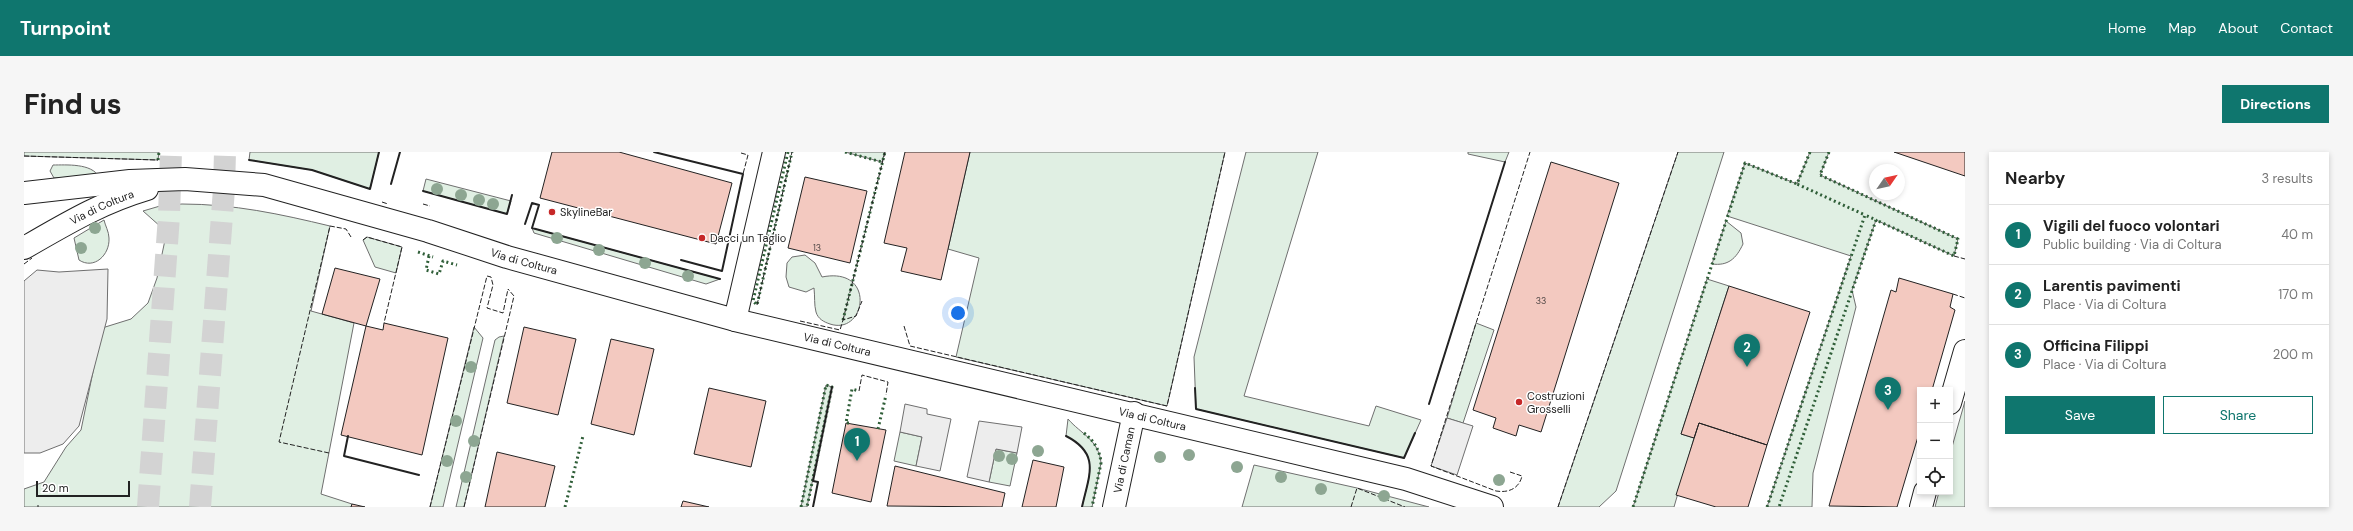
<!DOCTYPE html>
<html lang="en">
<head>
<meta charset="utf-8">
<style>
  :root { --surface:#fff; --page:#f6f6f6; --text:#222; --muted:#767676; --line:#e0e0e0; --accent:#0f766e }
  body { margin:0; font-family:"DM Sans",sans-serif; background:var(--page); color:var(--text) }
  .controls { position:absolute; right:12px; bottom:12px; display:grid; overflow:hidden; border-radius:0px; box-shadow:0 2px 6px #0003 }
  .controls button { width:36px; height:36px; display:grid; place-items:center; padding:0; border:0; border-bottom:1px solid var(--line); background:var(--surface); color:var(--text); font:20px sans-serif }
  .compass { position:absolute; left:1845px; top:12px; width:36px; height:36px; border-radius:50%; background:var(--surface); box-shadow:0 2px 6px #0003; rotate:56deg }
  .scale { position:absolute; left:12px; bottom:10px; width:94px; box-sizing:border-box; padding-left:4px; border:2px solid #222; border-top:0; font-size:11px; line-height:14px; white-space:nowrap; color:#222; -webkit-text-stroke:3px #fff; paint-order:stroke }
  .you { position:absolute; left:934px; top:161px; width:14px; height:14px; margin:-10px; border:3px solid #fff; border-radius:50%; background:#1a73e8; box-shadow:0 0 0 6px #1a73e833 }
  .badge { display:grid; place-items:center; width:26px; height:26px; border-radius:50%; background:var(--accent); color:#fff; font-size:13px; font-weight:700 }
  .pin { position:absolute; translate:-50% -33px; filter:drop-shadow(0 1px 2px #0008) }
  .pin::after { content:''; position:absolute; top:21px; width:14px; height:12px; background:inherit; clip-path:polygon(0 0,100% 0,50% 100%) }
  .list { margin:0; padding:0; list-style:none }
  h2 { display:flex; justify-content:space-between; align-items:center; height:52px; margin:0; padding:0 16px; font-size:17px }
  h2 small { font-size:13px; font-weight:400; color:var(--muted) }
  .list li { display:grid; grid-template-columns:26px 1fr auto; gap:12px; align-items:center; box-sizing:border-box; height:60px; padding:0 16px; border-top:1px solid var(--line) }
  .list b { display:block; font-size:15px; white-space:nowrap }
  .list p { margin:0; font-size:13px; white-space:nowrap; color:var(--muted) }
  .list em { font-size:13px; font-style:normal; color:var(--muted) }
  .actions { display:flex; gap:8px; padding:12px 16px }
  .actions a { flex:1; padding:9px 0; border:1px solid var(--accent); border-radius:0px; text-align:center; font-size:14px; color:var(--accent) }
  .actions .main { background:var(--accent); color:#fff }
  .icon { flex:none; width:22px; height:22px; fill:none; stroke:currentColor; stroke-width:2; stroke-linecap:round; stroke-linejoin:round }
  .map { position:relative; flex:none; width:1941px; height:355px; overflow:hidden; border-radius:0px }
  header { display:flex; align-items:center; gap:24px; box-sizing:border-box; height:56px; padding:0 20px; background:var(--accent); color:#fff }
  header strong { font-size:19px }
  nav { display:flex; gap:22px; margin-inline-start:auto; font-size:14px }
  .intro { display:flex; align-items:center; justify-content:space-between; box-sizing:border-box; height:96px; padding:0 24px }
  h1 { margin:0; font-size:28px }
  .button { padding:10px 18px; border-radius:0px; background:var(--accent); color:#fff; font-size:14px; font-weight:700 }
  main { display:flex; gap:24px; padding:0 24px }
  aside { flex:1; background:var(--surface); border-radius:0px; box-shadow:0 2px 6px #0003 }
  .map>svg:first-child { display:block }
  .green { fill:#e0efe3; stroke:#6f6f6f }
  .parking { fill:#ededed; stroke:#6f6f6f }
  .building { fill:#f3c9c0; stroke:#222 }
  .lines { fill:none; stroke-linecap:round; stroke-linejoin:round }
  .highway-tunnel { stroke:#d3d3d3; stroke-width:22; stroke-dasharray:22 11; stroke-linecap:butt }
  .minor-casing { stroke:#222; stroke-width:24 }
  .minor { stroke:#fff; stroke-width:22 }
  .hedge { stroke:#2f5e38; stroke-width:3; stroke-dasharray:2 3; stroke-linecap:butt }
  .fence { stroke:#222; stroke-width:1; stroke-dasharray:5 2; stroke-linecap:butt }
  .wall { stroke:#222; stroke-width:2 }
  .tree { fill:#8da692 }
  .poi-dot { fill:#c62828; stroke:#fff; stroke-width:1.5 }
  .labels { text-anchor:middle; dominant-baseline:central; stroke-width:3; stroke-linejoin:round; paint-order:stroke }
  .number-label { font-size:9px; fill:#564c4a }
  .street-label { font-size:11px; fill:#222; stroke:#fff }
  .poi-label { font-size:11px; fill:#222; stroke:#fff; text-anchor:start }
</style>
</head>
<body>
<header>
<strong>Turnpoint</strong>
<nav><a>Home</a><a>Map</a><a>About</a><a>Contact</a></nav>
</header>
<div class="intro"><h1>Find us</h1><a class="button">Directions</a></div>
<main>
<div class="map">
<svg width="1941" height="355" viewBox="0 0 1941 355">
  <rect width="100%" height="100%" fill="#fff"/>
  <path class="green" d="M0,0h135l-1,8 -134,-4z
    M226,0h129l-9,37 -58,-19 -63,-10z
    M821,0h40l-3,10z
    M946,0h255l-58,254 -211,-49 23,-99 -31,-9z
    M1222,0h72l-74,244 125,30 7,-20 45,14 -17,38 -208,-49 -2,-52z
    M1444,0h41l-4,10 -37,-8z
    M1654,0h46l-108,339 -17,16h-41z
    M1786,0h19l-9,23 138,64 -4,17 -78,-36 -24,70 4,17 -43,166 -1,34h-45l84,-251 -124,-40 18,-53 52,21z
    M29,13c13,0 39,-2 46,12l-45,1 -4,-7z
    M402,27l85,22 -4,13 -84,-23z
    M158,52c52,0 98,10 148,22l-19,85 43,12 -33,171 31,10 -1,3h-327v-18l20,-7 22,-35 15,-17 21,-102 29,-9 17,-16 9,-25 8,-38 -4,-13 -18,-16 17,-5z
    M80,68c1,5 5,12 5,18 1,17 -15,32 -30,22l-5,-22z
    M1702,69l15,12 2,11c-7,15 -15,22 -31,20z
    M508,76l188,51 -14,5 -172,-51z
    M343,85l35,10 -6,26 -21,-6 -12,-27z
    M781,103l10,8 7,14c55,-11 44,59 8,47 -6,-2 -12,-5 -14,-12 -2,-7 -1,-16 -2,-24l-8,4 -17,-5 -3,-10 1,-14 5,-6z
    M1683,127l22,7 -48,148 13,4 -20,69h-41z
    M1452,171l18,7 -31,93 -16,-5z
    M450,175l9,11 -40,169h-13z
    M480,184l-40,171h-8l39,-167 4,-3z
    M802,233l6,2 -25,120h-6z
    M1941,249v106h-30l4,-15h11v-38z
    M1044,267c13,15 31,21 33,44l-9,44h-10c7,-32 19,-53 -16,-71z
    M876,280l22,5 -6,29 -22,-5z
    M972,297l21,4 -7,33 -21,-4z
    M1230,313l103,23 72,19h-187z"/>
  <path class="parking" d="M84,117l-1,50 -28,107 -16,18 -23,9h-16v-172l13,-11 22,2z
    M881,252l22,5v5l24,5 -11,52 -24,-5 6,-29 -22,-5z
    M1423,266l26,8 -16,49 -26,-9z
    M955,269l43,6 -5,26 -21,-4 -7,33 -22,-5z"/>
  <path class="building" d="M528,0h67l113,31 -16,61 -176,-46z
    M881,0h65l-29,128 -40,-9 6,-23 -23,-5z
    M1870,0h71v24z
    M1527,10l68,21 -78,249 -22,-7 -3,11 -23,-8 3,-10 -23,-8z
    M781,25l62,14 -17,72 -62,-15z
    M311,116l45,11 -14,47 -44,-12z
    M1875,126l54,16 -3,13 5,3 -23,80h-12v40l-23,77 -68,-1 62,-216 5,2z
    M1705,134l81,26 -43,133 -68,-22 -5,15 -13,-4z
    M360,171l64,15 -26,117 -81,-20 25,-109 17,4z
    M500,175l52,12 -18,76 -51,-12z
    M587,187l43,10 -20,86 -43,-11z
    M685,236l57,13 -15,66 -57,-13z
    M822,271l40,7 -15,72 -39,-9z
    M1675,271l68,22 -19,62h-32l-40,-12z
    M473,300l58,14 -10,41h-60z
    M1009,308l31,7 -8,40h-34z
    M871,314l110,27 -3,14 -115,-1z
    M659,349l26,6h-28z
    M328,352l13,3h-14z"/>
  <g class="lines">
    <path class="highway-tunnel" d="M124,355l21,-291 2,-64
      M176,355l24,-318 1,-37"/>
    <defs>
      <g id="minor">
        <path id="s1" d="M0,41l106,-12 55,-2 79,6 164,46 79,26 228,63 671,159 86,28"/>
        <path id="s2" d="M0,96c42,-24 76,-45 123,-59"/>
        <path d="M711,168l39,-168"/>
        <path d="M1926,251l15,-52"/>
        <path id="s3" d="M1090,355l20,-94"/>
        <path d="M1897,355l4,-15"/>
      </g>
    </defs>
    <use href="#minor" class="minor-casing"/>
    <use href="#minor" class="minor"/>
    <path class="hedge" d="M764,0l-35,149 4,4 35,-153
      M821,0l37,10
      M1786,0l-13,32 68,31
      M1805,0l-9,23 138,64 -4,17 -78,-36
      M134,8l1,-8
      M394,100l15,5
      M405,104l-3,14 13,4 4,-13 14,4
      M819,168l42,-168
      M825,271h-3l6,-34 7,2
      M854,277l8,-34
      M1060,281c10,8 16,17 17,30l-9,44
      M541,355l18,-71
      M777,355l25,-122 6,2 -25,120
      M1609,355l112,-344 52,21
      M1743,355l98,-292 11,5 -97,287"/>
    <path class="fence" d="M717,1l7,2 -5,19
      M0,4l134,4
      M358,50l6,2
      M399,52l7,2
      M339,88l4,-3 35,10 -18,76
      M1930,104l11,3
      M0,112l8,-6
      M1929,142l12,4
      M733,153l35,-153
      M819,168l42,-168
      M776,169l40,9 3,-10 13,-4 6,-15
      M880,174l6,20 257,60 58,-254
      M835,239l3,-16 26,7 -2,13
      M305,301l-50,-11 51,-216 16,3 5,8
      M1486,320l12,4c-3,13 -14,17 -26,15l-65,-25 99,-314
      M14,353v2
      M406,355l57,-231 4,1 2,8 -6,23 16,5 5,-24
      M440,355l50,-211 -6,-7
      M1327,355l6,-19 48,19
      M1534,355l120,-355"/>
    <path class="wall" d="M630,0l89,22 -21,97 -41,-11
      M225,8l63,10 58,19 9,-37
      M367,32l9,-32
      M399,39l84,23 5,-19
      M501,72l7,-21 7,2 -7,23 188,51
      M1171,236l1,21 208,49 11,-25
      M1405,252l76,-242
      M324,284l-4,20 75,19
      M1042,284c35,18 23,39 16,71
      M1894,285l2,7
      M789,355l5,-25 -5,-1 19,-94"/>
  </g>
  <g class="tree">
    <circle cx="413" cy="37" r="6"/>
    <circle cx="437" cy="43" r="6"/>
    <circle cx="455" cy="48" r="6"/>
    <circle cx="469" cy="52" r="6"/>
    <circle cx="71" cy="76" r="6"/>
    <circle cx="533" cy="86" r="6"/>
    <circle cx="57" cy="96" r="6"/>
    <circle cx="575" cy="98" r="6"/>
    <circle cx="621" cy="111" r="6"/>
    <circle cx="664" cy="124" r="6"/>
    <circle cx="447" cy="215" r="6"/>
    <circle cx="432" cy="269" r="6"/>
    <circle cx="450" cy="289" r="6"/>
    <circle cx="1014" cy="299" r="6"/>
    <circle cx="1165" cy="303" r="6"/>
    <circle cx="975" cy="304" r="6"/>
    <circle cx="1136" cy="305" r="6"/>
    <circle cx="988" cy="307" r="6"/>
    <circle cx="423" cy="309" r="6"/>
    <circle cx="1213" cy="315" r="6"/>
    <circle cx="442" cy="325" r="6"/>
    <circle cx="1257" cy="325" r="6"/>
    <circle cx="1475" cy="328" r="6"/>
    <circle cx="1297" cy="337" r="6"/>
    <circle cx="1360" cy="344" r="6"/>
  </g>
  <g class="poi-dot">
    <circle cx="528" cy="60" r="4"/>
    <circle cx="678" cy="86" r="4"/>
    <circle cx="1495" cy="250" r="4"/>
  </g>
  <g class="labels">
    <g class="number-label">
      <text x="793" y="96">13</text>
      <text x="1517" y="149">33</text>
    </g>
    <g class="street-label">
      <text stroke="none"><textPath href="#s2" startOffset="88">Via di Coltura</textPath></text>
      <text stroke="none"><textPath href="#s1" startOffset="512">Via di Coltura</textPath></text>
      <text stroke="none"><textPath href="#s1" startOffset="836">Via di Coltura</textPath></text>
      <text stroke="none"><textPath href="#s1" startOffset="1160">Via di Coltura</textPath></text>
      <text stroke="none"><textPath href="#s3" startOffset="48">Via di Caman</textPath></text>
    </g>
    <g class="poi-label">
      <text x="536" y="60">SkylineBar</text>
      <text x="686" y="86">Dacci un Taglio</text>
      <text x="1503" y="244">Costruzioni<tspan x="1503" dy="13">Grosselli</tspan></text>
    </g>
  </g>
</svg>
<div class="controls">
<button>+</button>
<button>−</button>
<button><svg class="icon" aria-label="locate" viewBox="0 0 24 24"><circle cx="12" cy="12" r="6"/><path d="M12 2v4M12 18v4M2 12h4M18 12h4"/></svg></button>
</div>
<svg class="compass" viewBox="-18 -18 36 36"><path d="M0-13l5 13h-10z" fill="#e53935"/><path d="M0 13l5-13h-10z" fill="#767676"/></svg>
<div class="scale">20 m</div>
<div class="you"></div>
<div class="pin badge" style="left:833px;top:309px">1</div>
<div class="pin badge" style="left:1723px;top:215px">2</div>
<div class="pin badge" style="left:1864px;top:258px">3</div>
</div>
<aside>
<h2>Nearby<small>3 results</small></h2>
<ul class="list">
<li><span class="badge">1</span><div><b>Vigili del fuoco volontari</b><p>Public building · Via di Coltura</p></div><em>40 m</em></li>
<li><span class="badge">2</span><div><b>Larentis pavimenti</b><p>Place · Via di Coltura</p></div><em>170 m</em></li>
<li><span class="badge">3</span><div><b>Officina Filippi</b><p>Place · Via di Coltura</p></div><em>200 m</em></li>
</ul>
<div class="actions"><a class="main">Save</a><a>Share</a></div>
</aside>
</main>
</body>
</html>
